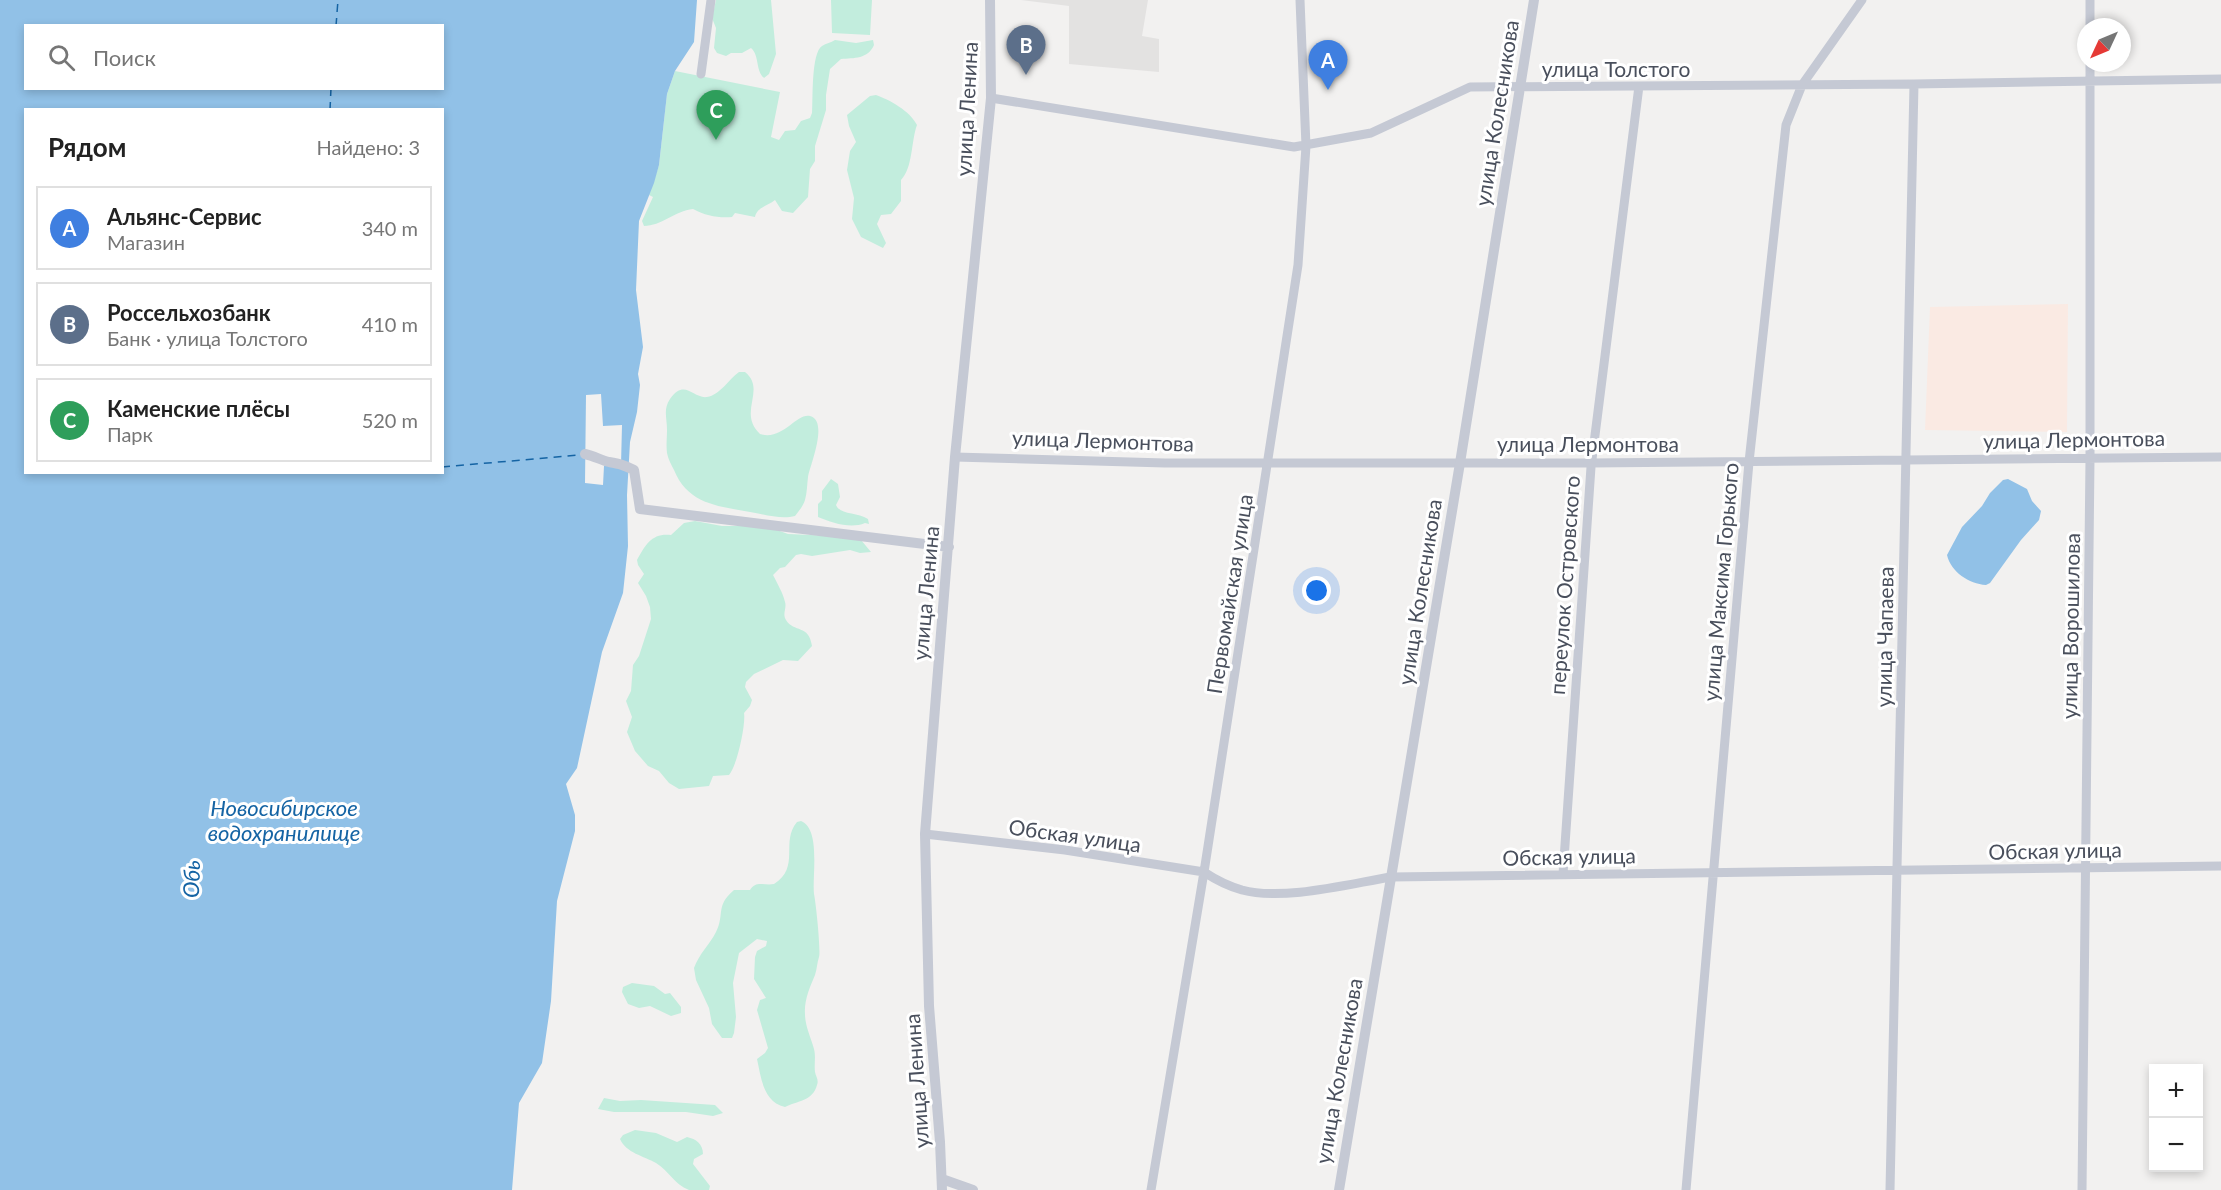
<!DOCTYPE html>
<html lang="ru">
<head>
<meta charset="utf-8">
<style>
  :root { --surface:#fff; --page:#f6f6f6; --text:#222; --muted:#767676; --line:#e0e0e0; --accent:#2448d9 }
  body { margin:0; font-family:Lato,sans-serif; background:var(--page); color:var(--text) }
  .controls { position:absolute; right:18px; bottom:18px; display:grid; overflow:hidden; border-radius:0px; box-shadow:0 3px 9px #0003 }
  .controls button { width:54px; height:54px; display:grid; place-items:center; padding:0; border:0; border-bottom:2px solid var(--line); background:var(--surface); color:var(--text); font:30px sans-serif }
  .compass { position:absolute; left:2077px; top:18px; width:54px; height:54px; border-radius:50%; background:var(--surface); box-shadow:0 3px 9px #0003; rotate:226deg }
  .you { position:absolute; left:1317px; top:591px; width:21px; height:21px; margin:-15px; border:4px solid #fff; border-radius:50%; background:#1a73e8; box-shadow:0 0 0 9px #1a73e833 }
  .badge { display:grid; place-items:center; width:39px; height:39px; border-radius:50%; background:var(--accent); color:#fff; font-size:20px; font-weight:700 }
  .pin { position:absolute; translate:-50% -50px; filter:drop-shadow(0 2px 3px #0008) }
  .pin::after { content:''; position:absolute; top:32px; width:21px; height:18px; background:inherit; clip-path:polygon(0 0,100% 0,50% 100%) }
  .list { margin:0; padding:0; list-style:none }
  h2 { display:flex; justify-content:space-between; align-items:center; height:78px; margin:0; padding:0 24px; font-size:26px }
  h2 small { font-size:20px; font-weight:400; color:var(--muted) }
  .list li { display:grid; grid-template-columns:39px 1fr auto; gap:18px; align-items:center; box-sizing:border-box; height:84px; margin:0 12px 12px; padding:0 12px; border:2px solid var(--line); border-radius:0px }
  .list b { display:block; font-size:22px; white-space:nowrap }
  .list p { margin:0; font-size:20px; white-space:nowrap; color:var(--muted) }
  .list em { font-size:20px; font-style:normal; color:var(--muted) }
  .icon { flex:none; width:33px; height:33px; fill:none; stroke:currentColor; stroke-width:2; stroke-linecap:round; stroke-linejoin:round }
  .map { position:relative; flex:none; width:2221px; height:1190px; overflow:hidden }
  .search { position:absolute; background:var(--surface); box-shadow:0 3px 9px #0003; left:24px; top:24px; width:420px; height:66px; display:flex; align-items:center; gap:15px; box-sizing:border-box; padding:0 21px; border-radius:0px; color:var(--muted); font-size:22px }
  .panel { position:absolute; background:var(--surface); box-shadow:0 3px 9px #0003; left:24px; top:108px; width:420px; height:366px; border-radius:0px }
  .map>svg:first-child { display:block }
  .education { fill:#e3e2e1 }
  .medical { fill:#faeae3 }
  .green { fill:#c2eddd }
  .water { fill:#91c1e7; fill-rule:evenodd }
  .pier { fill:#f2f1f0 }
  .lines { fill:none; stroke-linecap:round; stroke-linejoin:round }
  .ferry { stroke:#1564a4; stroke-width:1.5; stroke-dasharray:8 6; stroke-linecap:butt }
  .minor { stroke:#c5c9d4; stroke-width:9 }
  .tertiary { stroke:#c5c9d4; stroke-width:10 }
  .labels { text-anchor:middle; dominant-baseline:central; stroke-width:6; stroke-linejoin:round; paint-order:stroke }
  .street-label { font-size:21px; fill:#494f5c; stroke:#fff }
  .water-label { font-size:22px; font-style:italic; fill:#1564a4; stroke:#fff }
</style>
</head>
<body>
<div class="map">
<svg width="2221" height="1190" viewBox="0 0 2221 1190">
  <rect width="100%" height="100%" fill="#f2f1f0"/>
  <path class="education" d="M1021,0h127l-6,36 17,3v33l-90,-8v-58z"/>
  <path class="medical" d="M2068,304l-1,128 -142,-2 5,-123z"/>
  <path class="green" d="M716,0h55l5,54 -7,20 -5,4c-9,-8 -4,-22 -13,-30l-9,5h-11l-5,3 -9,-3 -3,-5 2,-20 -4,-10z
    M831,0h41l-2,35 -38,-2z
    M835,40l21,3 17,-3 1,5c-6,14 -20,13 -33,14l-11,10 -4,26v15l-11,36v15l-5,8 -2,28 -15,16 -11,-2 -7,-11c-7,6 -18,7 -20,17l-20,-4 -3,4c-14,1 -26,-1 -39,-8 -18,2 -32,17 -49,17l-2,-5 11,-24 -4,-2 10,-30 8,-71 8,-23 105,21 -9,45 8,3 6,-9 10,-1 6,-9 9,-3 2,-5c1,-13 -1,-60 10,-67 4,-3 9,-3 13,-6z
    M876,95c14,5 34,16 41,30 -6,16 -4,43 -16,55v21l-10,13 -10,1 -4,9 9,19 -3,5 -22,-11 -9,-18 2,-21 -7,-28 3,-19 6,-9 -7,-16 -2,-11 23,-19z
    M739,372h6c22,18 -8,40 15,62 23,7 36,-21 50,-18 19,5 0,49 -2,61 -1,8 -1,16 -3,23 -2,6 -6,11 -10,16 -14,4 -31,-2 -45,-4 -33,-6 -62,-8 -76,-42 -3,-6 -6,-11 -7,-17 -1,-8 0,-15 0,-23 0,-12 -4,-21 3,-31 15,-21 23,0 37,-2 13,-2 22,-18 32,-25z
    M831,479l7,5 2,13 -4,8c4,10 21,7 32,14l1,5 -4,-1c-14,6 -33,0 -47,-6v-13l4,-4v-9z
    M695,521l27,5h44l22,8 45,2 28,4 10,12 -11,1 -10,-3 -38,6 -11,-2 -5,1 -11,12 -5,1 -7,7c4,8 10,18 12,27 2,6 -3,12 1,18 8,13 23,4 26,26l-14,15 -15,-1 -29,14 -8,8 -1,5 7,13 -2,6 -6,7c2,11 -7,53 -15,62l-16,1 -4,10 -30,3 -10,-6 -10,-12 -11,-5 -13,-15 -8,-19 5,-15 -6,-16 5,-10 2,-26 6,-9 12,-37 -1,-12 -4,-11 -8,-13 6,-9 -6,-9 -1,-5c9,-16 15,-27 34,-25l13,-12z
    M801,821c20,8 11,55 13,73 2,9 7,58 5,63 -2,6 -2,12 -4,18 -5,12 -11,25 -10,39 0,12 6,24 9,35 2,8 0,15 1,23 1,5 4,8 2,13 -4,16 -20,16 -32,22 -22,-5 -24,-30 -28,-48l8,-6 3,-5 -11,-38 3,-10 6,-2 -12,-19 1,-22 2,-6 9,-5 1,-5 -10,-2 -18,14 -6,30 3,34 -2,16 -2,5h-10l-10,-14 -3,-16 -13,-28 -2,-12c5,-14 16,-24 22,-36 9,-18 -1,-26 18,-42h16c6,-10 14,-4 24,-6 27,-17 6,-42 23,-62z
    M632,983l22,3 11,8 5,-1 11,14v6l-10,3 -21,-10 -11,2 -11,-4 -6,-12 1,-5z
    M604,1098l16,3 21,-1 74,5 8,8 -10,3 -27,-4h-72l-16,-3z
    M635,1130l21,3 21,9 10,-5c9,2 16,7 16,17l-9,5 -1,5 17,22 -1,4c-5,0 -14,0 -20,0 -15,-6 -20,-19 -33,-27 -12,-7 -30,-10 -36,-24l3,-4z"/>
  <path class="water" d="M0,0h697l-3,42 -19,29 -8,23 -8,71 -5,18 -15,38 -3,69 7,57 -5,27 2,11 -3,27 -7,30 -3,53 1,51 -5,47 -21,59 -25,116 -11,16 9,31v16l-18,70 -6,100 -9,62 -23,40 -7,87h-512zM26,26h416v62h-416zM26,110h416v362h-416z
    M2008,479l19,10 5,12 9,10 -2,9 -18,20 -31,43 -4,2c-17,-1 -35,-13 -39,-30l15,-28 20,-21 8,-13 13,-13z"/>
  <path class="pier" d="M601,394l2,32 19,-1 -1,40 -17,1 -1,19 -18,-2 1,-88z"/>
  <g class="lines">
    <path class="ferry" d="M336,26l2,-26
      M330,110l1,-22
      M442,467l137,-12"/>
    <path class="minor" d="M2090,27v-27
      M701,74l10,-74
      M991,98l303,49 77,-14 99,-46 444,-3 307,-5
      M955,457l210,6h426l630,-6
      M925,834l140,16 139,22c12,8 24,14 38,18 42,11 106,-6 149,-13l830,-11
      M1563,874l28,-407 48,-381
      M1151,1190l53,-318 94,-607 8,-119 -6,-146
      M1686,1190l63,-728 37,-337 16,-40 60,-85
      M1890,1190l24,-1106
      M2082,1190l8,-731v-396"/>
    <path class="tertiary" d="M585,454c9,2 16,6 24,8 11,2 15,3 25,8l6,39 309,38
      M942,1179l31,11
      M942,1190l-2,-48 -11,-136 -4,-172 30,-377 36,-359 -1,-98
      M1339,1190l121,-727 74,-463"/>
  </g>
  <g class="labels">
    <g class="street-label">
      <text x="1616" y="68">улица Толстого</text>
      <text transform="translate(966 109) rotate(-87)">улица Ленина</text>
      <text transform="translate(1496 113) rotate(-81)">улица Колесникова</text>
      <text transform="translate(2074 439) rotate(-1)">улица Лермонтова</text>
      <text transform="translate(1103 440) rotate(2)">улица Лермонтова</text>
      <text x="1588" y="443">улица Лермонтова</text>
      <text transform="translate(1720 582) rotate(-85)">улица Максима Горького</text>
      <text transform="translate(1564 585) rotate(-86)">переулок Островского</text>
      <text transform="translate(1419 592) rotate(-81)">улица Колесникова</text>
      <text transform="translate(925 593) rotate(-85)">улица Ленина</text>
      <text transform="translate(1229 594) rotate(-81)">Первомайская улица</text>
      <text transform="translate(2070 626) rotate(-89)">улица Ворошилова</text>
      <text transform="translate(1884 637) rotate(-89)">улица Чапаева</text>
      <text transform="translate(1075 835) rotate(8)">Обская улица</text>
      <text transform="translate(2055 850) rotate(-1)">Обская улица</text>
      <text transform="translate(1569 856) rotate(-1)">Обская улица</text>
      <text transform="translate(1338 1071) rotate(-80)">улица Колесникова</text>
      <text transform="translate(916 1081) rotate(-94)">улица Ленина</text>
    </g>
    <g class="water-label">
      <text x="284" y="807">Новосибирское<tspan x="284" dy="25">водохранилище</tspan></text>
      <text transform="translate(191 879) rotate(-88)">Обь</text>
    </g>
  </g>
</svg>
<div class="controls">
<button>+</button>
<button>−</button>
</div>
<svg class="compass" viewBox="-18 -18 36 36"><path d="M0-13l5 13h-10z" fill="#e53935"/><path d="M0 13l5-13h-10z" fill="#767676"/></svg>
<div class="you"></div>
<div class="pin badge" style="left:1328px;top:90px;background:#3f7fe0">A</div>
<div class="pin badge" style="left:1026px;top:75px;background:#5c6f8a">B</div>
<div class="pin badge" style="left:716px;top:140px;background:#2e9e5b">C</div>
<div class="search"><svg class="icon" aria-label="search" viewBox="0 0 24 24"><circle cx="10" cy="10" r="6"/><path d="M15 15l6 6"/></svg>Поиск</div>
<section class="panel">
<h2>Рядом<small>Найдено: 3</small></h2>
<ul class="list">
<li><span class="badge" style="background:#3f7fe0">A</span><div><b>Альянс-Сервис</b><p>Магазин</p></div><em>340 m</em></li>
<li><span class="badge" style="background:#5c6f8a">B</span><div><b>Россельхозбанк</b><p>Банк · улица Толстого</p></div><em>410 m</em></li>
<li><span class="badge" style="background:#2e9e5b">C</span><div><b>Каменские плёсы</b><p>Парк</p></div><em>520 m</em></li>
</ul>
</section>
</div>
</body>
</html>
